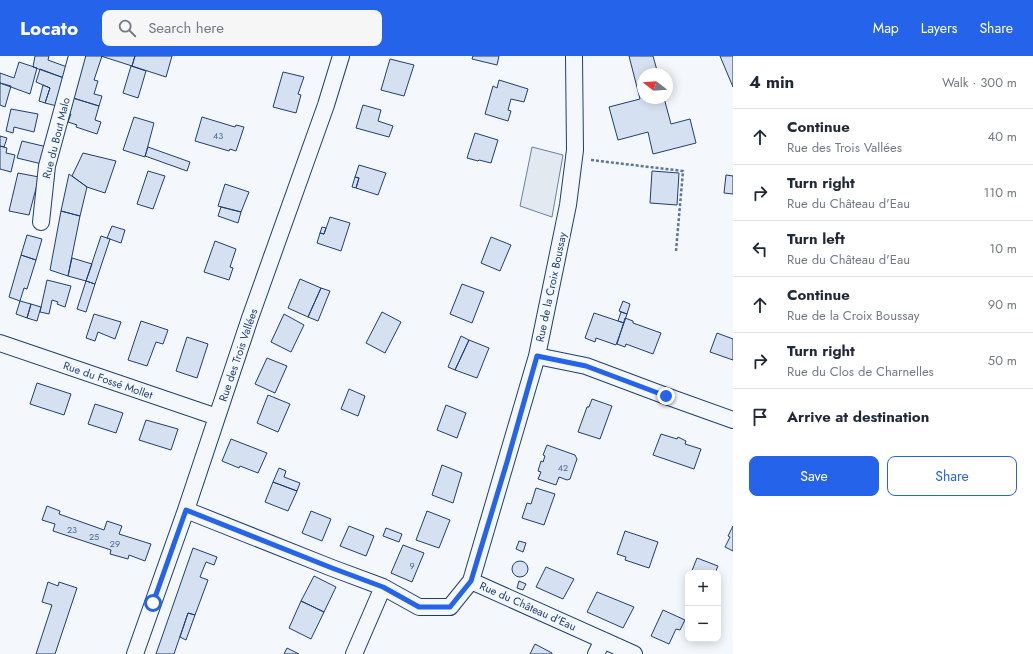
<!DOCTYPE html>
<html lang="en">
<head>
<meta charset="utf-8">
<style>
  :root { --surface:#fff; --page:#f6f6f7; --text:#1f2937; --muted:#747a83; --line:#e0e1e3; --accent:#2563eb }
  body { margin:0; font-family:Jost,sans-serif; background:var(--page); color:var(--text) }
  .controls { position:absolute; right:12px; bottom:12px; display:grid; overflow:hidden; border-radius:8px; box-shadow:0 2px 10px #0003 }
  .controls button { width:36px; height:36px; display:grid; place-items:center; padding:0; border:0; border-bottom:1px solid var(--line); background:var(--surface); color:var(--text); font:20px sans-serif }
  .compass { position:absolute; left:637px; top:12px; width:36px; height:36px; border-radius:50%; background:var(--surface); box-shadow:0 2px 10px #0003; rotate:287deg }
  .stop { position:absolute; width:12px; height:12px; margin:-9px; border:3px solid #2563eb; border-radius:50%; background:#fff }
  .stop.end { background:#2563eb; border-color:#fff; box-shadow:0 1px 4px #0008 }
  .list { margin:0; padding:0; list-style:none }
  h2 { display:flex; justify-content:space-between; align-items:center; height:52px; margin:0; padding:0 16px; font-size:17px }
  h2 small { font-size:13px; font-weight:400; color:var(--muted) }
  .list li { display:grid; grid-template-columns:26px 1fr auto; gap:12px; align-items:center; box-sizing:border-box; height:56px; padding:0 16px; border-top:1px solid var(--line) }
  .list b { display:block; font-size:15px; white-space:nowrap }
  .list p { margin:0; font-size:13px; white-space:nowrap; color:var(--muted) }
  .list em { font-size:13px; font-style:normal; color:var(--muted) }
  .actions { display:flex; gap:8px; padding:12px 16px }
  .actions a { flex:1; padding:9px 0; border:1px solid var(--accent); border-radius:8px; text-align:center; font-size:14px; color:var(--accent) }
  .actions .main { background:var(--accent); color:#fff }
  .icon { flex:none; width:22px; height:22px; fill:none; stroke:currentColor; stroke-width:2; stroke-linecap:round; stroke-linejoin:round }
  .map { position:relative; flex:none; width:733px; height:598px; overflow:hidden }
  header { display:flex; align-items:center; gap:24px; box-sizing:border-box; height:56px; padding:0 20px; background:var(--accent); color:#fff }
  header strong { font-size:19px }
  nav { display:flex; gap:22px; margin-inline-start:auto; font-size:14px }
  .search { width:280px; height:36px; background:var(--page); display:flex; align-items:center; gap:10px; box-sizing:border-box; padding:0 14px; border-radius:8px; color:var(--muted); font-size:15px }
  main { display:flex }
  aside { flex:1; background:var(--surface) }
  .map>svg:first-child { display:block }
  .green { fill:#e3e9f0; stroke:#687fa3 }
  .building { fill:#d5e0f0; stroke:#1d3f73 }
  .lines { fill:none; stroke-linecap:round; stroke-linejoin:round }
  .minor-casing { stroke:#1d3f73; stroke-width:18 }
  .path { stroke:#5e769c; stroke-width:2.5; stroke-dasharray:3 2; stroke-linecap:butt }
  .minor { stroke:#f4f7fb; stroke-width:16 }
  .route { stroke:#2563eb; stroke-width:5 }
  .labels { text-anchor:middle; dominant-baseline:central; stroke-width:3; stroke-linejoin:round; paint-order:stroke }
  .number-label { font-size:9px; fill:#4b6792 }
  .street-label { font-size:11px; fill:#1d3f73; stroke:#f4f7fb }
</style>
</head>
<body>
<header>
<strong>Locato</strong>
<div class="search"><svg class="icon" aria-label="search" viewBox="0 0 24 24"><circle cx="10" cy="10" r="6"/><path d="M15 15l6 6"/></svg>Search here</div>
<nav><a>Map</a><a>Layers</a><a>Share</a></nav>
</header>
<main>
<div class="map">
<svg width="733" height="598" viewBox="0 0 733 598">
  <rect width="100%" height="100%" fill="#f4f7fb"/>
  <path class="green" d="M532,91l31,8 -11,62 -32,-11z"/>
  <path class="building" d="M35,0h14l-1,4 19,7 -3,11 -31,-11z
    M85,0h17l-8,24 4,1 -4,13 8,2 -3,10 -26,-8z
    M101,0h34l-3,10z
    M135,0h37l-6,21 -34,-11z
    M473,0h26l-2,9 -25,-6z
    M629,0h24l5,18h-15v24h21l7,26 19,-5 6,24 -43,11 -5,-22 -30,8 -9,-33 31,-8z
    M720,0h13v31z
    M390,3l24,6 -10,31 -23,-6z
    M19,6l18,6 -7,26 -30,-11v-10l14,5z
    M131,10l15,5 -8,27 -15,-5z
    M40,13l24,9 -7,28 -12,-3 5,-15 -14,-6z
    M283,16l21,5 -6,17 3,1 -5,18 -23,-6z
    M499,24l29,9 -4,13 -13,-3 -3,11 3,1 -3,10 -23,-7 8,-28 4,2z
    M0,27l11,3 -6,21 -5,-2z
    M43,29l7,3 -5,15 -6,-2z
    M73,42l26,8 -4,14 6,2 -4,12 -21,-7 1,-2 -9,-3 3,-8h-2z
    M363,49l18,5 -3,11 15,5 -4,11 -33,-9z
    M11,53l27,5 -4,18 -20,-5 -1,6 -7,-2z
    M134,61l20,6 -9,34 -22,-7z
    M202,61l33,10 1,-2 8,2 -8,24 -6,-2 -1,2 -34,-10z
    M475,77l23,7 -7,23 -12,-3 -1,1 -11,-3z
    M0,80l7,2 -3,9 -4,-1z
    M22,85l25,6 -5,17 -25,-6z
    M0,90l7,2 -1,5 9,2 -4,17 -11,-3z
    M148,91l42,15 -3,9 -42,-15z
    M83,97l33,8 -11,32 -18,-6 -15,-11z
    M359,109l27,8 -8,22 -22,-7 3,-10 -4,-1z
    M148,115l17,5 -12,33 -16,-5z
    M652,115l27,2 -2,32 -27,-2z
    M18,117l21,4 -10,38 -20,-4z
    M69,118l18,13 -7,29 -19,-5z
    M726,119l7,1v18l-9,-1z
    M355,121l4,1 -3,10 -4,-1z
    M225,128l24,8 -8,20 -23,-6z
    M221,151l20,5 -3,11 -20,-7z
    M61,155l19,5 -12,60 -18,-6z
    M330,161l20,6 -9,28 -24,-8 3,-10 4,1z
    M112,170l13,4 -4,13 -14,-5z
    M322,171l4,1 -2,6 -4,-1z
    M27,179l15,4 -6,21 -15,-5z
    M101,180l9,3 -15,45 -9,-3z
    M491,181l20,8 -11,26 -19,-8z
    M215,185l21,8 -6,18 3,1 -4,12 -25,-8z
    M21,199l15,5 -9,29 -3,-1 -4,13 -11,-4z
    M72,202l20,6 -6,17 -18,-5z
    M300,223l21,9 -13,29 -20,-9z
    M47,224l24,6 -6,21 -8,-3 1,-2 -6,-2 -3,14 -9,-2z
    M86,225l9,3 -9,28 -9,-3z
    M462,228l22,8 -12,31 -22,-9z
    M321,232l9,3 -12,30 -10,-4z
    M20,245l11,3 -4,14 -11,-4z
    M623,245l7,3 -3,10 -8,-3z
    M31,248l10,3 -4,14 -10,-3z
    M382,256l19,10 -16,31 -19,-10z
    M621,256l6,2 -3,9 -6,-2z
    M594,257l30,10 -8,22 -20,-7 -1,4 -10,-4z
    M94,258l27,8 -6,17 -17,-7 -3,9 -9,-3z
    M284,258l20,11 -13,27 -20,-10z
    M625,262l8,3v2l28,10 -8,21 -27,-10 -1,3 -8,-3z
    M141,265l27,9 -5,14 -7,-2 -9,24 -19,-6z
    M717,277l16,6v21l-23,-8z
    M461,280l8,4 -14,30 -7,-3z
    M187,281l21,7 -11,34 -21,-7z
    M469,284l20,8 -12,30 -22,-8z
    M267,302l20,8 -12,27 -20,-9z
    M37,327l34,11 -7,21 -34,-11z
    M349,333l16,7 -7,20 -17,-7z
    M268,339l22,9 -12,28 -21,-9z
    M592,343l20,7 -12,33 -22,-7 9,-25h2z
    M95,348l28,9 -7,20 -28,-9z
    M446,349l20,8 -9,25 -20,-8z
    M146,364l32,9 -7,21 -32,-10z
    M661,378l16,5 1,-2 8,4 -1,3 16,5 -7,20 -41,-14z
    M231,383l36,14 -9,20 -18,-7 -1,2 -17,-7z
    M547,389l28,10 2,4 -7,20 -3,1 -8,-3 -3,8 -18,-6 3,-7 -3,-1 3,-10 2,1 2,-6 -2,-1z
    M442,409l20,8 -9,30 -21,-8z
    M279,412l7,3 -2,6 16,6 -3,8 -24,-9z
    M273,426l24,9 -9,20 -23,-9z
    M536,432l19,6 -11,31 -22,-7 5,-15 4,1z
    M47,450l13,5 -1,3 45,16 3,-9 15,5 -3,8 32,10 -6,17 -16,-6 -1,4 -18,-5 1,-4 -58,-19 2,-7 -13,-4z
    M311,455l20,8 -9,22 -20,-8z
    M427,455l23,9 -11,28 -23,-8z
    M349,470l25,10 -8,20 -26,-10z
    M733,470v25l-8,-4 5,-10 -2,-1z
    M386,472l16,6 -3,8 -16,-6z
    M625,475l33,11 -9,26 -24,-8 1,-3 -9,-3z
    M519,485l7,2 -3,9 -7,-3z
    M403,489l21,8 -12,29 -21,-9z
    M193,492l24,9 -3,8 -8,-3 -6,15 8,3 -13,35 -7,-2 -14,41h-18z
    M697,502l21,8 -3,7h-24z
    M512 513a8 8 0 1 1 16 0a8 8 0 1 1-16 0Z
    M546,511l28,12 -11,20 -27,-12z
    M314,520l22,11 -12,25 -23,-11z
    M519,525l7,3 -3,6 -6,-2z
    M48,526l10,4 1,-4 18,6 -22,66h-19l16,-49 -10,-3z
    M597,536l37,15 -11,21 -36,-16z
    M301,545l23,11 -13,27 -22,-11z
    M663,554l22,10 -5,10 -4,-1 -7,15 -18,-8z
    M188,557l7,2 -9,25 -6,-3z
    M535,588l17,9v1h-22z
    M287,592l12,6h-15z"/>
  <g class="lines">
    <defs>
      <path id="minor" d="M41,166l6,-56 30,-110
        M0,287l217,74
        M537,300l49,10 80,30 67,24
        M186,454l146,58 51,19 36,20h31l21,-26 163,73
        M471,525l66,-225 31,-151 7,-55 -1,-94
        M135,598l51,-144 64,-192 76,-213 15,-49
        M354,598l29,-67
        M596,598l7,-14"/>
    </defs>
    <use href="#minor" class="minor-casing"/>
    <path class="path" d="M591,104l92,11 -7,80"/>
    <use href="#minor" class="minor"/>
  </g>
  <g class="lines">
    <path class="route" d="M153,547l33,-93 146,58 51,19 36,20h31l21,-26 36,-119 30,-106 49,10 80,30"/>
  </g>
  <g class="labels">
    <g class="number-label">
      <text x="218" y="79">43</text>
      <text x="563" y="411">42</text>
      <text x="72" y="473">23</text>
      <text x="94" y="480">25</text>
      <text x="115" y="487">29</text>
      <text x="412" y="509">9</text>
    </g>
    <g class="street-label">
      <text transform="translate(56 82) rotate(-76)">Rue du Bout Malo</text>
      <text transform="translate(551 231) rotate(-78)">Rue de la Croix Boussay</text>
      <text transform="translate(238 299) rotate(-71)">Rue des Trois Vallées</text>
      <text transform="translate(108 324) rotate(19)">Rue du Fossé Mollet</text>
      <text transform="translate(528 550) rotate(24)">Rue du Château d'Eau</text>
    </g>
  </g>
</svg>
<div class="controls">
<button>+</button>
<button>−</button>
</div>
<svg class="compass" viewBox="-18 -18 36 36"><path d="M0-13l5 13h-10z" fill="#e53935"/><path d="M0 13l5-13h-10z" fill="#747a83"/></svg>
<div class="stop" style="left:153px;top:547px"></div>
<div class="stop end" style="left:666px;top:340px"></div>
</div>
<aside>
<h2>4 min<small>Walk · 300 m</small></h2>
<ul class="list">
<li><svg class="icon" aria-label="ahead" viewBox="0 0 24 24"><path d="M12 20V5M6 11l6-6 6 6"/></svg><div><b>Continue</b><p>Rue des Trois Vallées</p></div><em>40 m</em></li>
<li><svg class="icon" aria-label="right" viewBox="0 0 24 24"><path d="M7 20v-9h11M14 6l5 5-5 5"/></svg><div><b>Turn right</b><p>Rue du Château d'Eau</p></div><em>110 m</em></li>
<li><svg class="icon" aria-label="left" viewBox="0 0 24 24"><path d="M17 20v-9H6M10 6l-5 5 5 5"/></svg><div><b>Turn left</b><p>Rue du Château d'Eau</p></div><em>10 m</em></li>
<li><svg class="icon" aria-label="ahead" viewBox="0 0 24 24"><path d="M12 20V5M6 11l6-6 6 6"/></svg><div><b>Continue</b><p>Rue de la Croix Boussay</p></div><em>90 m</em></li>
<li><svg class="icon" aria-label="right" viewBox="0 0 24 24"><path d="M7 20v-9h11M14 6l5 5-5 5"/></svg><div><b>Turn right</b><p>Rue du Clos de Charnelles</p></div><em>50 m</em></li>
<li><svg class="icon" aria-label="arrive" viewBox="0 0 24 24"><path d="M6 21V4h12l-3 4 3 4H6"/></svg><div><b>Arrive at destination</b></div></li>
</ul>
<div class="actions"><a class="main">Save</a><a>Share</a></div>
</aside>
</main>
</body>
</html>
